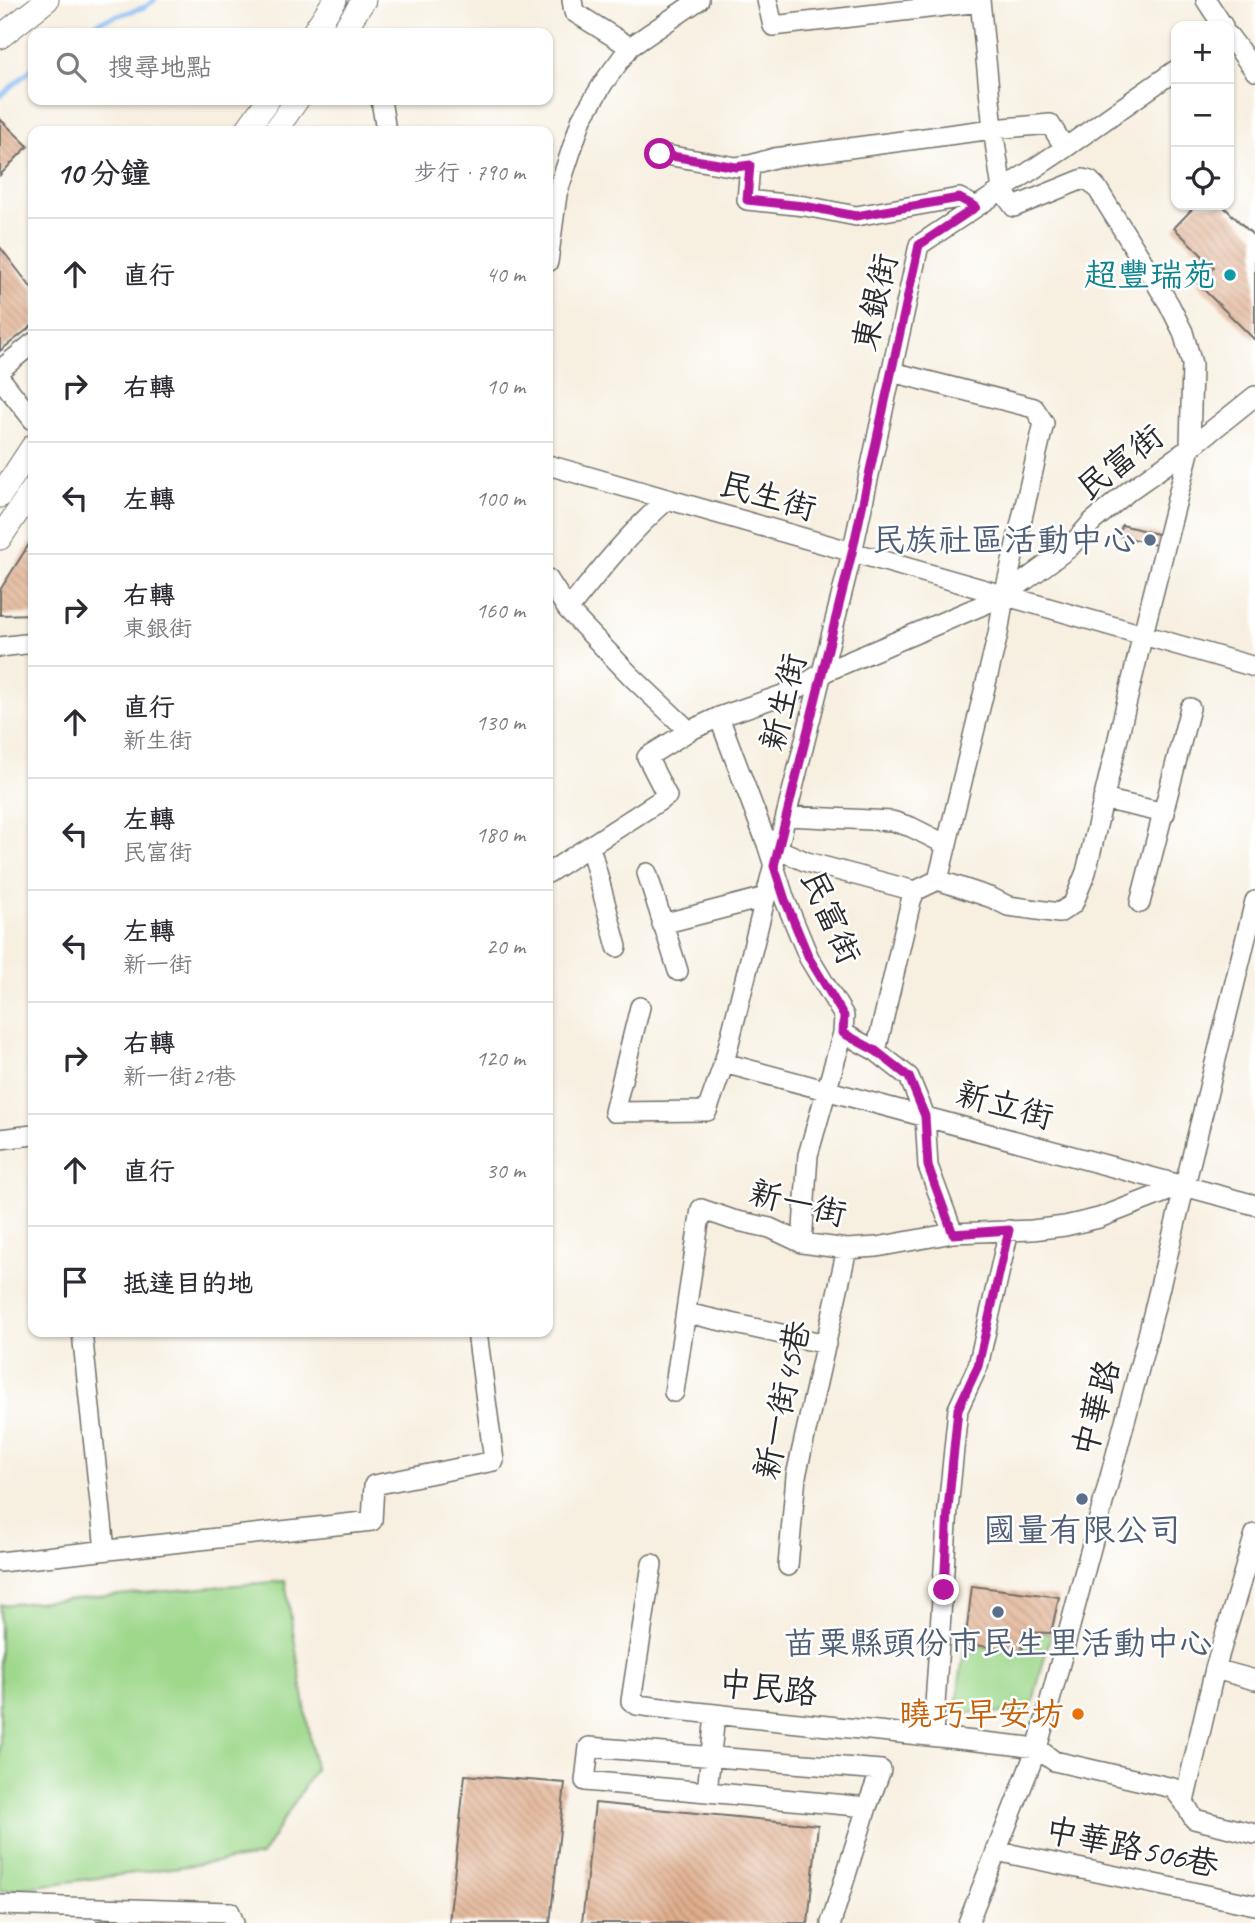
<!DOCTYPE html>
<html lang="zh-TW">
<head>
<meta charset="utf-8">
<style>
  :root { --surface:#fff; --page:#f2f2f3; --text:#2b2b33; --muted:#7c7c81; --line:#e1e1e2 }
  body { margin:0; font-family:Caveat,"LXGW WenKai TC",sans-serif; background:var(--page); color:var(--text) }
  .controls { position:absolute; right:21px; top:21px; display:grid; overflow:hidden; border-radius:14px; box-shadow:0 2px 5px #0004 }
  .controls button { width:63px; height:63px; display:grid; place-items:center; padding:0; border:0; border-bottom:2px solid var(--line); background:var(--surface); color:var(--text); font:35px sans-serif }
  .stop { position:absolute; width:21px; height:21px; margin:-16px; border:5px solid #b5179e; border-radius:50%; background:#fff }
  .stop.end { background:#b5179e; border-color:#fff; box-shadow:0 2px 7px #0008 }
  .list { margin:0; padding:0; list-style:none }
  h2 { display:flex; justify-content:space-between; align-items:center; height:91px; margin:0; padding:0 28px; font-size:30px }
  h2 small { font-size:23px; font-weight:400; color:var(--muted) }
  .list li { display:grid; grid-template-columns:46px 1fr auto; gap:21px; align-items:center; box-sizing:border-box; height:112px; padding:0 28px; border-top:2px solid var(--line) }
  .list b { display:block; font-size:26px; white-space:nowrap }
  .list p { margin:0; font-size:23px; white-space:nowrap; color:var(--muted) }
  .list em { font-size:23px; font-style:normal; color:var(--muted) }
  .icon { flex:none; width:38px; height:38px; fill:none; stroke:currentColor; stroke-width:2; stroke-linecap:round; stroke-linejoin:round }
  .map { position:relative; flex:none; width:1255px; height:1923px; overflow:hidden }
  .search { position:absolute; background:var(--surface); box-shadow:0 2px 5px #0004; left:28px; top:28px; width:525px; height:77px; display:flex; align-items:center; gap:18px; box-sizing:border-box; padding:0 24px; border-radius:14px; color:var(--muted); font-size:26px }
  .panel { position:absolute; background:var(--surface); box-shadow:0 2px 5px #0004; left:28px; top:126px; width:525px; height:1211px; border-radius:14px }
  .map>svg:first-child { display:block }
  .grass { fill:#9ed88b; stroke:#64825b; stroke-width:2 }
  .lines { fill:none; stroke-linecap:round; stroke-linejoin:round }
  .stream { stroke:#85baf3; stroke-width:4.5 }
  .building { fill:url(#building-back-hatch) }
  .minor-casing { stroke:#72706a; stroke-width:22 }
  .major-casing { stroke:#72706a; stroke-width:25 }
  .minor { stroke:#fff; stroke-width:19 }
  .major { stroke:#fff; stroke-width:23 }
  .route { stroke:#b5179e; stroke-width:9 }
  .culture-dot { fill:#0f9aa8; stroke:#fff; stroke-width:2.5 }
  .service-dot { fill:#5c6f8a; stroke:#fff; stroke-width:2.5 }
  .food-dot { fill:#e8710a; stroke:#fff; stroke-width:2.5 }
  .labels { text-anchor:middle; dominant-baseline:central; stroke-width:5; stroke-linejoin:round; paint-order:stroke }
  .culture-label { font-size:33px; fill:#0d838f; stroke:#fff; text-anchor:end }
  .street-label { font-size:33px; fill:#2b2b2b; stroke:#fff }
  .service-label { font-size:33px; fill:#4e5e75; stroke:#fff }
  .food-label { font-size:33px; fill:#c56008; stroke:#fff; text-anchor:end }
</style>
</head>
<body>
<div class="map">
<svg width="1255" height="1923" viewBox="0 0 1255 1923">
  <defs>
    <pattern id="building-back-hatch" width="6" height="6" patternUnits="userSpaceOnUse" patternTransform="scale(1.75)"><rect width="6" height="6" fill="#e0ae8d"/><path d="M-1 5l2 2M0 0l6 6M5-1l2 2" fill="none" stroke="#b68e73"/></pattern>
  </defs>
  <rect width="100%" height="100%" fill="#fff"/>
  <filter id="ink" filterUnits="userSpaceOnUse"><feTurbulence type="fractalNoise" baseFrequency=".0143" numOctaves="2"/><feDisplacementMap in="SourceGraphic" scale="14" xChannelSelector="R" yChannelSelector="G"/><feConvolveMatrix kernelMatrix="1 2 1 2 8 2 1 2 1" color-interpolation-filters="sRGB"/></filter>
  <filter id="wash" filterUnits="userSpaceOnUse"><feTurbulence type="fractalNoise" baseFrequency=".00686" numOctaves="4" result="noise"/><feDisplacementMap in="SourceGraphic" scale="28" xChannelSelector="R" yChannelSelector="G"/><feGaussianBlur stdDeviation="1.57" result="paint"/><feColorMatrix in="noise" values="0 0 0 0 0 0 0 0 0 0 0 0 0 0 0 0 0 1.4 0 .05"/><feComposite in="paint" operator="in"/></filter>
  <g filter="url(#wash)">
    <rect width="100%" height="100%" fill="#f7efe0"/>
    <path class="grass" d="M285,1581l30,188 -54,87 -261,35v-286z
      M1024,1632l27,1 -21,80 -75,-1 10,-68 57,7z"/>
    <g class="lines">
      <path class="stream" d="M79,33l22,-12 44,-14 10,-7
        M0,96l33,-28"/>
    </g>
    <g id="blocks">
      <path class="building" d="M0,119l28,27 -28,29z
        M1196,205h26l33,32v103l-57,-56 16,-17 -40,-39z
        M0,247l33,43v35l-33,26z
        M1122,525l39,10 -2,11 -40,-11z
        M33,538v76l-33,1v-25z
        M972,1586l87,11 -8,36 -27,-1 -2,19 -57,-7z
        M465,1775l100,8 -15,140h-101z
        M595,1803l223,22 -10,98h-226z
        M163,1916l1,7h-67v-2z"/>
    </g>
  </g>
  <g filter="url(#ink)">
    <use href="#blocks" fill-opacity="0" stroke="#72706a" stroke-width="2"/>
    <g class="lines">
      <defs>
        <path id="minor" d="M572,0l2,12 56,35
          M767,0l6,26 207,-24
          M1206,0l17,26
          M1229,36l26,35
          M1176,70l-111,78 -146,97 -67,308 -128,510 531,142
          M381,100l5,31
          M660,154l76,13 14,-2 24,-7 219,-29 57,-5 15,24
          M750,165l-3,35 58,6 51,10 103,-18 17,9
          M548,262l9,-68 25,-76 22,-36 26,-35 69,-47
          M0,370l33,-27
          M0,378l33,42
          M548,465l707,202
          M548,579l20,31 64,67 57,54 30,-14
          M568,610c31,-39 61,-77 99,-110
          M0,647l33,-4
          M1103,799l62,14
          M787,816l105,5 19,6 36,18
          M768,845l39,17 108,29
          M590,846l27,101
          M548,873l119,-77 -20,-39 42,-26
          M647,873l31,98
          M938,880l54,18 16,8 51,7 14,-9 13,-32 57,-238 47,-186 2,-84 -9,-32 -14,-28 -72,-116 -7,-7 -7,-2 -69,28 -12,-17 -9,-61 -13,-129
          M1140,903l50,-195
          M662,924l104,-27
          M640,1007l-26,105 93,-1 17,-48
          M876,1051l35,-150 4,-10 23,-11 60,-246 6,-38 40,-173 -10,-15 -142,-36
          M0,1139l33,-4
          M953,1233l-25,-67 -3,-50 -16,-39 -33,-26 -33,-18 1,-17 -35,-58 -24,-58 -18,-56 -48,-127 75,-26 28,-18 182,-77 65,-48 23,-26 38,-32 60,-42 65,-52
          M802,1243l6,-88 35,-122
          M686,1313l140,31
          M82,1332l23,218
          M674,1392l27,-183 32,11 37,8 32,15 45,6 30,-2 76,-14 79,-3 33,-4 34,-8 85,-33
          M0,1562l372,-41 2,-36 120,-24 -17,-129
          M652,1564l-21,137 6,4c133,17 267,27 400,43
          M788,1566l8,-90 51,-227
          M1215,1669l40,11
          M715,1715l-8,77 160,15 -36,116
          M933,1735l15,-226 10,-100 20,-43 31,-136
          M1037,1748l17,13 119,27 11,14 10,17 61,15
          M707,1792l-122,-11 4,-34 292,23 -14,37
          M1184,1802l31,-133 40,-135
          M996,1851l259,54
          M0,1905l230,7 4,11
          M968,1923l69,-175 6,-21 104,-388 108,-438"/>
        <path id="major" d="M313,33l22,-33
          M342,33l22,-33
          M0,37l47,-37
          M246,131l22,-31
          M275,131l22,-31
          M0,496l33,-50
          M0,538l33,-49"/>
      </defs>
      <use href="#minor" class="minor-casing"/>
      <use href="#major" class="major-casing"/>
      <use href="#minor" class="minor"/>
      <use href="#major" class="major"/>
    </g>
  </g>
  <g class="lines" filter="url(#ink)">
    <path class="route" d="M660,154l76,13 14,-2 -3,35 57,6 52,10 103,-18 17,9 -57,38 -67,308 -78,313 11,34 24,58 35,58 -1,17 33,18 33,26 16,39 3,50 25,68 56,-4 -31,136 -20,43 -10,100 -4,81"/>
  </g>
  <circle class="culture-dot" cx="1230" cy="275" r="7"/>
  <g class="service-dot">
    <circle cx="1150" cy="540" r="7"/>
    <circle cx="1082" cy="1499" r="7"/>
    <circle cx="998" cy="1612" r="7"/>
  </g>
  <circle class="food-dot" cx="1078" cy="1714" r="7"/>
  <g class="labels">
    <g class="culture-label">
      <text x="1216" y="275">超豐瑞苑</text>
    </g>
    <g class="street-label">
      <text transform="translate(875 302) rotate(-77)">東銀街</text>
      <text transform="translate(1120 462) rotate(-38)">民富街</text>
      <text transform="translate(768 496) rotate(16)">民生街</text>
      <text transform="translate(783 702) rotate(-76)">新生街</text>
      <text transform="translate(831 917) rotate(66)">民富街</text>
      <text transform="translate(1005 1105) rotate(15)">新立街</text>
      <text transform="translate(798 1203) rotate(14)">新一街</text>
      <text transform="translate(782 1400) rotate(-78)">新一街45巷</text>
      <text transform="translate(1096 1408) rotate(-75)">中華路</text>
      <text transform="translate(768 1688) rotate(6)">中民路</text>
      <text transform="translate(1132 1847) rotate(12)">中華路506巷</text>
    </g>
    <g class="service-label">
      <text x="1136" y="540" text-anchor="end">民族社區活動中心</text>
      <text x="1082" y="1530">國量有限公司</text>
      <text x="998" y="1643">苗粟縣頭份巿民生里活動中心</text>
    </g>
    <g class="food-label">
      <text x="1064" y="1714">曉巧早安坊</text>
    </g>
  </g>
</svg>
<div class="controls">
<button>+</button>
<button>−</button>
<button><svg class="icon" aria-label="locate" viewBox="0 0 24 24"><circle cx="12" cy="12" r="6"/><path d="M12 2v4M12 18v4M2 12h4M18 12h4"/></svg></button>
</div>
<div class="stop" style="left:660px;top:154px"></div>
<div class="stop end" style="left:944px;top:1590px"></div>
<div class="search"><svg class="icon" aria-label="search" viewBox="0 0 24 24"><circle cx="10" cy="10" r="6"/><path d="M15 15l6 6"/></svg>搜尋地點</div>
<section class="panel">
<h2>10 分鐘<small>步行 · 790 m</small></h2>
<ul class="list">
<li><svg class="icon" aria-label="ahead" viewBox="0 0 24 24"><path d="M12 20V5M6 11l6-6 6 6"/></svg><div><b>直行</b></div><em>40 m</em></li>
<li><svg class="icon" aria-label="right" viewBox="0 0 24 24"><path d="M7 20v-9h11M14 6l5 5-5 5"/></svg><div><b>右轉</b></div><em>10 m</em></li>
<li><svg class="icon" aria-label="left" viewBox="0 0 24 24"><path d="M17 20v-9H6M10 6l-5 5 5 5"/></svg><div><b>左轉</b></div><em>100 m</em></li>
<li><svg class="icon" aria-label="right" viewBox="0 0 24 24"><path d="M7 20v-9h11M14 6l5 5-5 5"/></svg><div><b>右轉</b><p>東銀街</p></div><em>160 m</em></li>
<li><svg class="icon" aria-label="ahead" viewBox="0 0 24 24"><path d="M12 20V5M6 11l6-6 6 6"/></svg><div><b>直行</b><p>新生街</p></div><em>130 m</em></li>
<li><svg class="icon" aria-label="left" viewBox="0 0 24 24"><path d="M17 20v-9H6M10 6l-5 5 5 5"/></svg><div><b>左轉</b><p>民富街</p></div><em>180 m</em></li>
<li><svg class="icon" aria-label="left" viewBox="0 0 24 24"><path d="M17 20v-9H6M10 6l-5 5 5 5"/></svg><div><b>左轉</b><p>新一街</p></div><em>20 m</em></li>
<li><svg class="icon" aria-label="right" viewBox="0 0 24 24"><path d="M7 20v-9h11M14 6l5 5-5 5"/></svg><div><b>右轉</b><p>新一街21巷</p></div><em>120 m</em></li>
<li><svg class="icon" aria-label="ahead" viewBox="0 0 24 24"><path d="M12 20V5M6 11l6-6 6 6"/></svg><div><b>直行</b></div><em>30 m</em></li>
<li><svg class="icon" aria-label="arrive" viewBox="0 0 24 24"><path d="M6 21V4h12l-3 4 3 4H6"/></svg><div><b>抵達目的地</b></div></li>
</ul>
</section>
</div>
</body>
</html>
